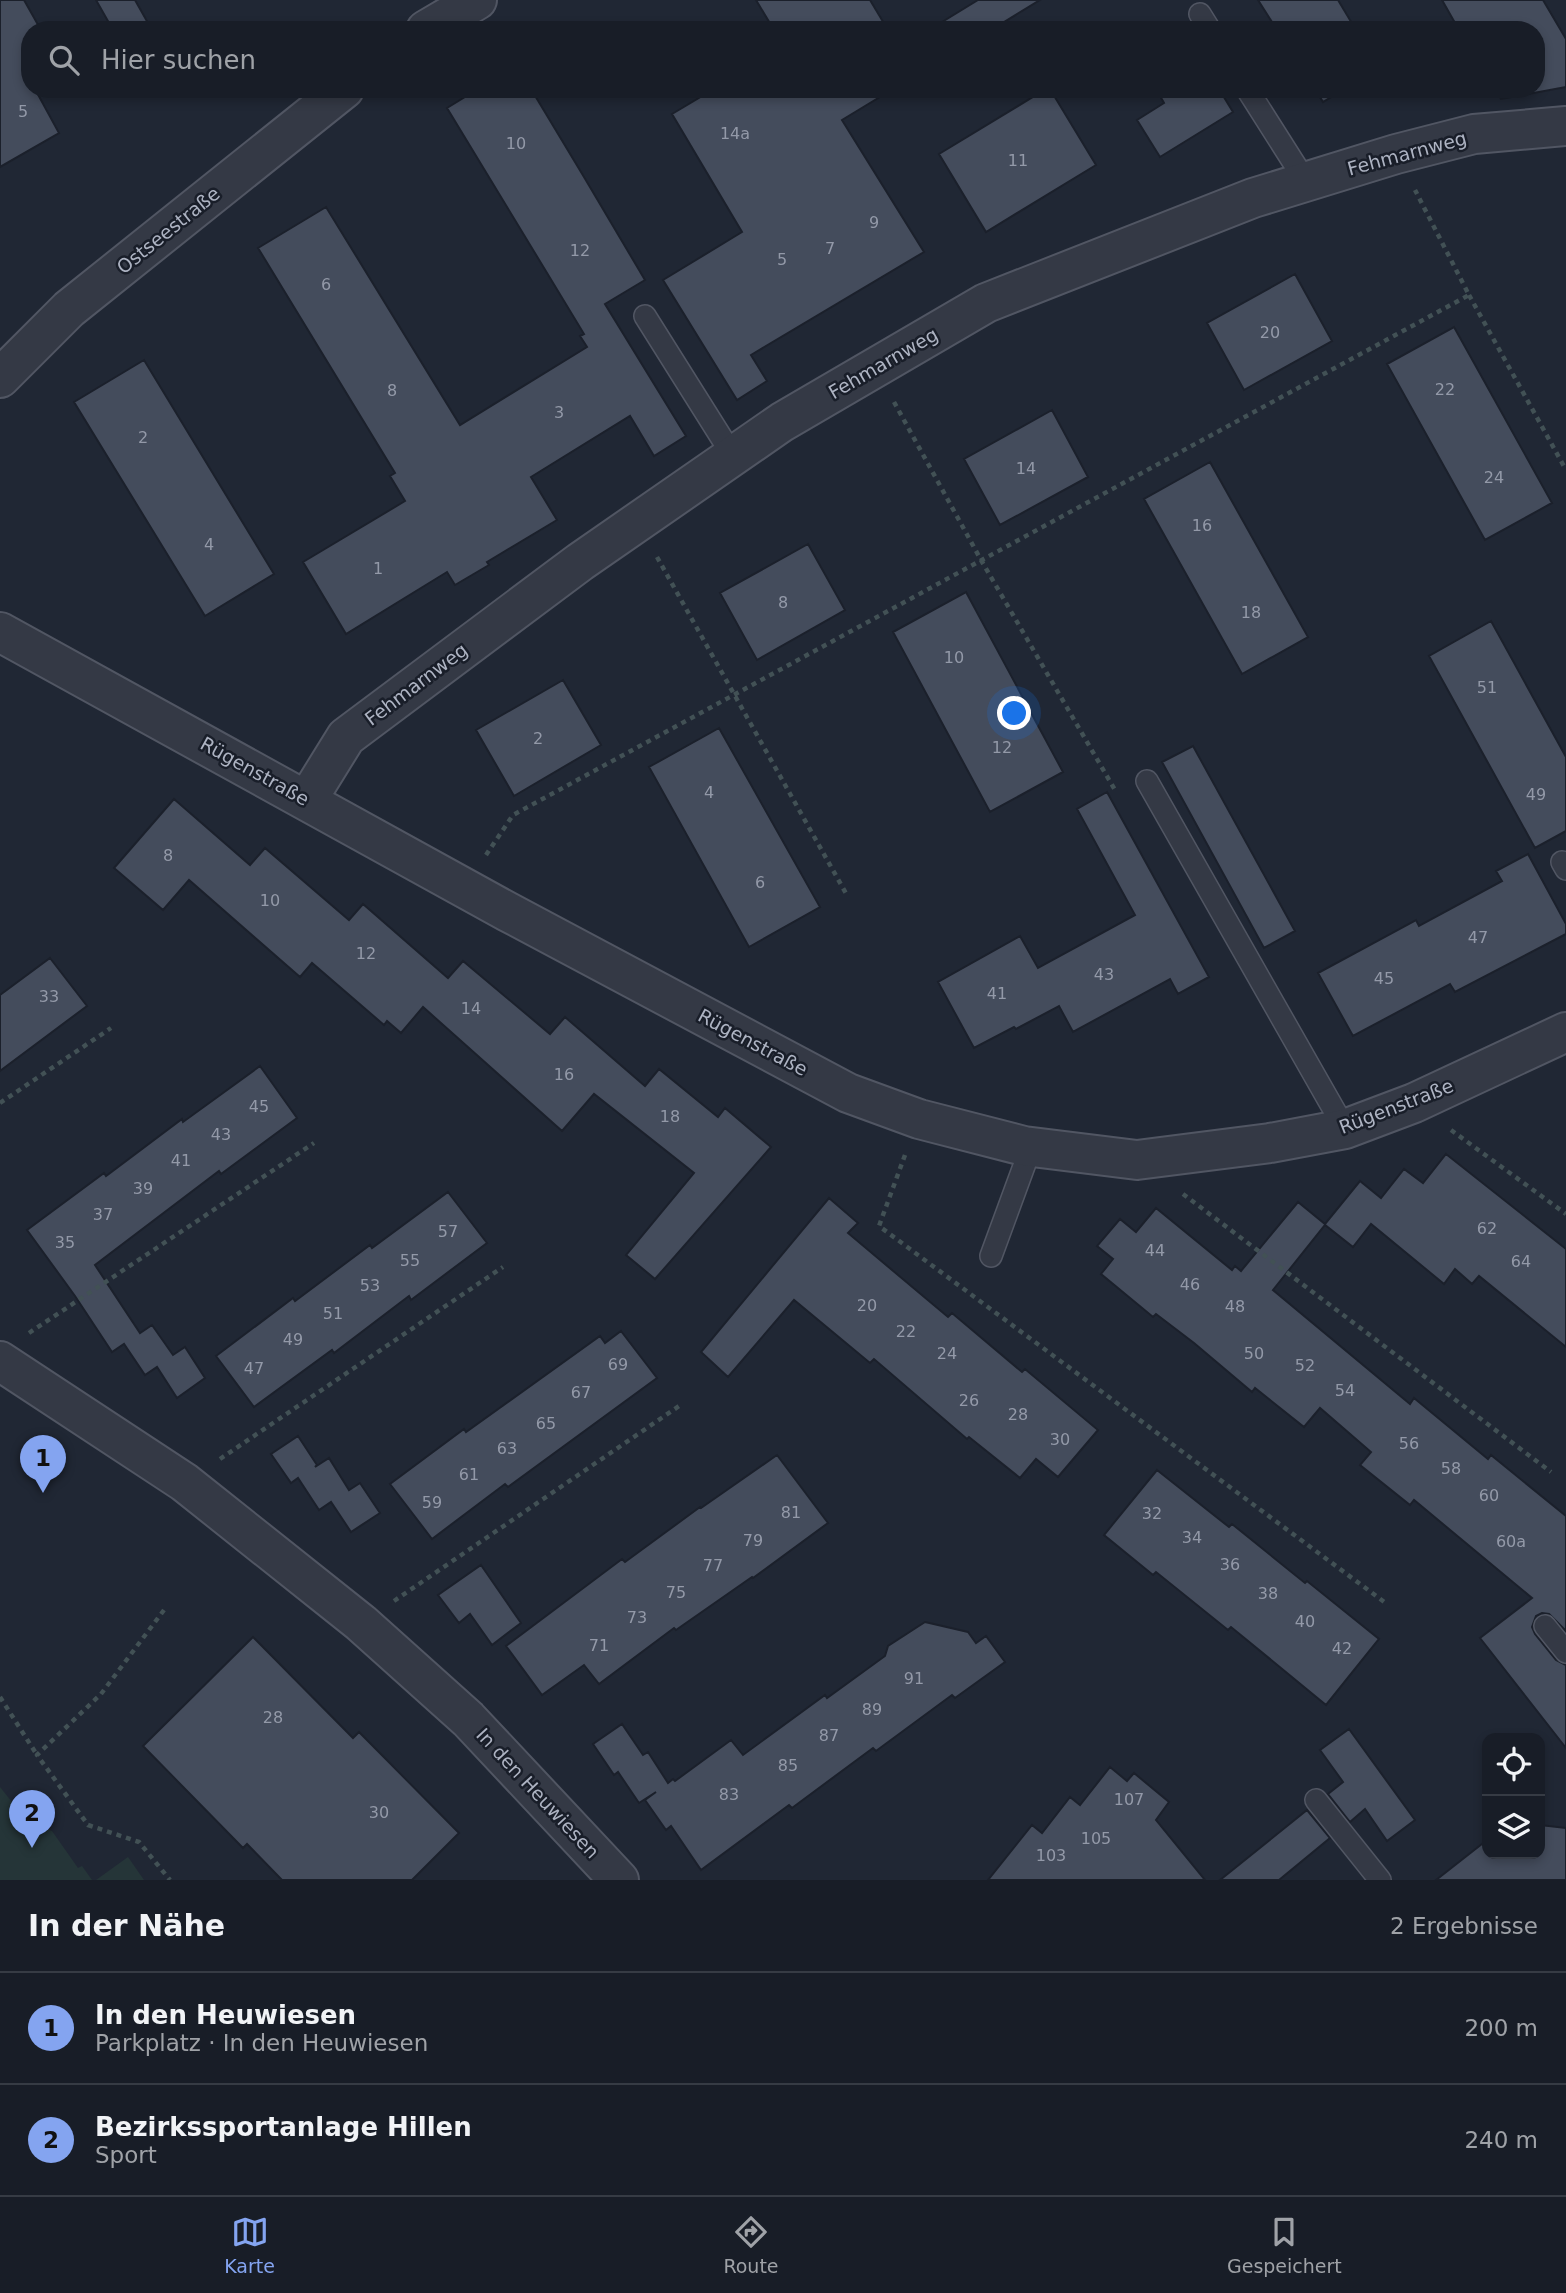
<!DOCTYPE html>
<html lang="de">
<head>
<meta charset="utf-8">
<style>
  :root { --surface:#181d27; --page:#252a33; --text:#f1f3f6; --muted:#9fa2a7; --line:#363b44; --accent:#84a4f0 }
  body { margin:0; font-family:"DejaVu Sans",sans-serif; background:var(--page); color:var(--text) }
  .controls { position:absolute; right:21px; bottom:21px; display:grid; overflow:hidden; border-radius:14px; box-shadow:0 4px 10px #0003 }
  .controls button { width:63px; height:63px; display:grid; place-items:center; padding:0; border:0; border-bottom:2px solid var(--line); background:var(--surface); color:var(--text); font:35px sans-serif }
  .you { position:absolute; left:1015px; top:714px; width:24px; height:24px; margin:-18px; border:5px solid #fff; border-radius:50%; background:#1a73e8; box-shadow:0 0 0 10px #1a73e833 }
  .badge { display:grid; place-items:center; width:46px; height:46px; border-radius:50%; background:var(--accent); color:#111; font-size:23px; font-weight:700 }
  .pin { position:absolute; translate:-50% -58px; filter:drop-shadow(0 2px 4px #0008) }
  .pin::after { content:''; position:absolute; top:37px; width:24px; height:21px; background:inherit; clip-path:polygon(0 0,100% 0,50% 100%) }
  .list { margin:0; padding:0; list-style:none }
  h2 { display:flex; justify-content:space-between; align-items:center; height:91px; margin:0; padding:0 28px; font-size:30px }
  h2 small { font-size:23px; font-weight:400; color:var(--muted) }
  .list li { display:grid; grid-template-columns:46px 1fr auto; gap:21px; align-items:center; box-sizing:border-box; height:112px; padding:0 28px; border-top:2px solid var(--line) }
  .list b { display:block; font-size:26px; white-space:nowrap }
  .list p { margin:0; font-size:23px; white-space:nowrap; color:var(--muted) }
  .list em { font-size:23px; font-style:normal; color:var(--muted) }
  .icon { flex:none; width:38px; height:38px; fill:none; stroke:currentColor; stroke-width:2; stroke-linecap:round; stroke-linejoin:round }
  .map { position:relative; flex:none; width:1566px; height:1880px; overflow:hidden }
  .search { position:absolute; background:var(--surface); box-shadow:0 4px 10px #0003; left:21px; right:21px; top:21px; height:77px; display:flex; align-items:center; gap:18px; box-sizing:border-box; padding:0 24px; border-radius:28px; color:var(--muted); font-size:26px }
  .sheet { height:315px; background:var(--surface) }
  nav { display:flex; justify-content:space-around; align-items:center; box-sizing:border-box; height:98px; border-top:2px solid var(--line); background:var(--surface); font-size:19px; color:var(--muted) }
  nav a { display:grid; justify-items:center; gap:4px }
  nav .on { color:var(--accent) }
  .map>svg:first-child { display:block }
  .green { fill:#253538 }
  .building { fill:#444c5c; stroke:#1b202b; stroke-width:2 }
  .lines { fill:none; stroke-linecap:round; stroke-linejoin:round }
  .lane-casing { stroke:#515663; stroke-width:24 }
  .street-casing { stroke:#515663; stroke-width:42 }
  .path { stroke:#425155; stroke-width:4.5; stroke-dasharray:5 5; stroke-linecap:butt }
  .lane { stroke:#343945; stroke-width:21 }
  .street { stroke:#343945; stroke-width:38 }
  .labels { text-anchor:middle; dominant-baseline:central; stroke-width:5; stroke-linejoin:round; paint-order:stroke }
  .number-label { font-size:16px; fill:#9399a8 }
  .street-label { font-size:19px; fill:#adb3c2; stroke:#191e29 }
</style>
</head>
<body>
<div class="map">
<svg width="1566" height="1880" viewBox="0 0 1566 1880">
  <rect width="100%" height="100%" fill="#202734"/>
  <path class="green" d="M0,1787l28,35 24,9 26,37 4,-2 10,14h-92z
    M128,1857l16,23h-48z"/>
  <path class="building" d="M0,0h24l17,30h-11v59h5l24,44 -59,34z
    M96,0h39l13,23 -12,7h-23z
    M756,0h114l18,30h-114z
    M978,0h62l-49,30h-62z
    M1258,0h80l18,30h-79z
    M1442,0h101l23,39v48l-65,12 -6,-10h41v-59h-77z
    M478,89h53l53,88 61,103 -40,24 81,132 -32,20 -24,-40 -99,61 26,43 -70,42 2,3 -34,20 -8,-13 -101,62 -43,-72 102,-61 -15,-25 5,-3 -137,-225 68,-41 134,218 127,-78 -7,-11 4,-2 -137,-226z
    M714,89h179l-51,31 82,132 -173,103 16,26 -30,19 -74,-120 79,-48 -70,-118z
    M1046,89h4l46,76 -110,67 -47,-78z
    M1156,89h63l14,23 -73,45 -23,-37 27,-17z
    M1315,89h29l-21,13z
    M1295,274l37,67 -88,49 -37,-67z
    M1454,327l98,176 -67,37 -98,-176z
    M144,360l130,214 -69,42 -131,-214z
    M1052,410l36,67 -88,48 -36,-66z
    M1210,462l98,175 -66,37 -98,-175z
    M808,544l37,66 -88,50 -37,-67z
    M966,592l97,180 -73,40 -97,-180z
    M1491,621l75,136v74l-31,17 -106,-192z
    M563,680l38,65 -87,51 -38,-66z
    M719,728l101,179 -71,40 -100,-180z
    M1193,746l102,185 -31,17 -102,-186z
    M1107,792l102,185 -31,17 -8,-15 -97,53 -14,-26 -43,23 -2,-2 -40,21 -36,-66 82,-46 18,32 97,-53 -58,-106z
    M174,799l76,66 15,-17 84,72 14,-16 85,74 15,-17 87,73 15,-17 80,69 14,-17 59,48 7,-9 46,39 -116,132 -29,-24 68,-82 -100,-79 -32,37 -139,-124 -22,26 -14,-12 -3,4 -72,-62 -12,14 -111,-97 -26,30 -49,-42z
    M1528,854l38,70v10l-111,58 -5,-8 -97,52 -35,-63 98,-53 3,6 83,-45 -6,-10z
    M50,958l37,48 -87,65v-76z
    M260,1066l37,52 -76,56 -2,-3 -124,94 45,68 12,-8 21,30 12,-8 20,31 -28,20 -20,-31 -12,8 -21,-31 -12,8 -37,-56 -48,-66 77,-57 2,3 76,-57 1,3z
    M1446,1154l120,95v98l-87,-71 -7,8 -17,-15 -11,15 -73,-60 -18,23 -28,-22 -52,65 137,114 4,-6 74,61 3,-4 75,61v115l-17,-17 -7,-1 -6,3 -4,11 3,7 21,26 10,5v83l-86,-110 52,-40 -118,-98 -4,5 -50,-40 11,-13 -51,-44 -16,19 -49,-39 -3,4 -58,-49 -38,-29 -3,3 -52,-43 12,-15 -16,-13 23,-27 16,13 20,-24 76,62 3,-4 6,5 57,-69 27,22 35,-43 21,17 23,-29 19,14z
    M448,1192l39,51 -76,57 -2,-4 -75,57 -2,-3 -78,57 -38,-51 77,-58 2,3 75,-56 2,3z
    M829,1198l29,25 -10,10 100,84 4,-4 70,59 3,-3 73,61 -40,47 -22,-18 -16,19 -51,-41 -2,2 -93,-80 -4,4 -76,-63 -66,77 -27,-25z
    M621,1331l36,47 -149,109 -3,-3 -73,55 -42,-55 74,-55 2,3 134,-96 5,7z
    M298,1436l19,29 -2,2 14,-9 20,32 11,-7 20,30 -29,19 -20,-30 -12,8 -21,-32 -7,5 -20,-29z
    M777,1455l51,68 -75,55 -1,-1 -76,53 -2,-2 -75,56 -15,-19 -42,30 -36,-49 116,-87 3,3 75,-55 1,1z
    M1157,1470l72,57 3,-3 73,59 2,-2 72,58 -53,66 -95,-78 -3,3 -72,-58 -3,3 -49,-40z
    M481,1565l40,58 -29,22 -22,-31 -11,9 -21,-28z
    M925,1622l43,10 8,11 10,-7 19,26 -50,36 -3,-3 -76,56 -3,-3 -81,60 -3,-3 -88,65 -30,-44 -5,4 -21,-30 11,-8 -17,11 -21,-31 -4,3 -21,-31 29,-20 21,31 5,-3 20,31 5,-4 2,2 56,-41 12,15 82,-60 2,3 58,-42 3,-10z
    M253,1637l100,101 6,-6 100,101 -47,47h-130l-35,-36 -4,4 -100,-102z
    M1349,1729l66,91 -28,21 -22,-32 -15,13 -22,-28 15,-12 -23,-32z
    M1110,1767l17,14 7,-8 35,29 -13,18 49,60h-217l44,-55 10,8 28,-36 10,8z
    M1307,1810l23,28 -51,42h-59z
    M1540,1825l26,3v52h-130l51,-40v14h53z"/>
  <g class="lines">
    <defs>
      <path id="lane" d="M1200,14l10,16
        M1247,89l59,93
        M645,316l88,140
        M1147,781l198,348
        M1562,862l4,7
        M991,1256l40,-109
        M1545,1626l21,26
        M1316,1800l64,80"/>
      <path id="street" d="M426,30l51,-30
        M0,378l69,-69 275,-220
        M0,632l508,280 340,181 71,26 105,27 113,14 133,-17 75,-14 69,-26 152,-71
        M307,800l39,-63 234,-175 202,-140 204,-119 267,-105 143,-44 78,-20 92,-8
        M0,1361l184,121 177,141 107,96 151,161"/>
    </defs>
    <use href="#lane" class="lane-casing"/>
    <use href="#street" class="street-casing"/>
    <path class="path" d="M1469,295l97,175
      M894,402l87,158 134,230
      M657,557l191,340
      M486,855l27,-40 956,-520 -54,-105
      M0,1103l111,-75
      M1451,1130l115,84
      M905,1155l-26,71 508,378
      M1183,1194l368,278
      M29,1333l285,-190
      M220,1459l283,-192
      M394,1601l288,-197
      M164,1610l-63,84 -64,61 51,70 51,17 31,38
      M0,1697l37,58"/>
    <use href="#lane" class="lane"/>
    <use href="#street" class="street"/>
  </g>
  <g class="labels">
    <g class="number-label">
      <text x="23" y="111">5</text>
      <text x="735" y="133">14a</text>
      <text x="516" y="143">10</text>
      <text x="1018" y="160">11</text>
      <text x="874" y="222">9</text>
      <text x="830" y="248">7</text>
      <text x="580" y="250">12</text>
      <text x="782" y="259">5</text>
      <text x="326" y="284">6</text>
      <text x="1270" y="332">20</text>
      <text x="1445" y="389">22</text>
      <text x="392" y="390">8</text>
      <text x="559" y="412">3</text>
      <text x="143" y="437">2</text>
      <text x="1026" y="468">14</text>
      <text x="1494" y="477">24</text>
      <text x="1202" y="525">16</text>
      <text x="209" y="544">4</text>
      <text x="378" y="568">1</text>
      <text x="783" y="602">8</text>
      <text x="1251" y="612">18</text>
      <text x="954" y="657">10</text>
      <text x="1487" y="687">51</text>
      <text x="538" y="738">2</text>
      <text x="1002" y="747">12</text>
      <text x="709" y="792">4</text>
      <text x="1536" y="794">49</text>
      <text x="168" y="855">8</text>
      <text x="760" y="882">6</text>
      <text x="270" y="900">10</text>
      <text x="1478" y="937">47</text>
      <text x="366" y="953">12</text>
      <text x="1104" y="974">43</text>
      <text x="1384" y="978">45</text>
      <text x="997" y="993">41</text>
      <text x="49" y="996">33</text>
      <text x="471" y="1008">14</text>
      <text x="564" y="1074">16</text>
      <text x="259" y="1106">45</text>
      <text x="670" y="1116">18</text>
      <text x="221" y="1134">43</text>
      <text x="181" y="1160">41</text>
      <text x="143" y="1188">39</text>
      <text x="103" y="1214">37</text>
      <text x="1487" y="1228">62</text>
      <text x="448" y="1231">57</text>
      <text x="65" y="1242">35</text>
      <text x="1155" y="1250">44</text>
      <text x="410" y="1260">55</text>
      <text x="1521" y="1261">64</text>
      <text x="1190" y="1284">46</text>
      <text x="370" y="1285">53</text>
      <text x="867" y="1305">20</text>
      <text x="1235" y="1306">48</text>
      <text x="333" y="1313">51</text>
      <text x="906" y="1331">22</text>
      <text x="293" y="1339">49</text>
      <text x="947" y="1353">24</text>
      <text x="1254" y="1353">50</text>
      <text x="618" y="1364">69</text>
      <text x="1305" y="1365">52</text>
      <text x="254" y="1368">47</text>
      <text x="1345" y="1390">54</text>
      <text x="581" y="1392">67</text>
      <text x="969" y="1400">26</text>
      <text x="1018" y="1414">28</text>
      <text x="546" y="1423">65</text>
      <text x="1060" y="1439">30</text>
      <text x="1409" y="1443">56</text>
      <text x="507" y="1448">63</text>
      <text x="1451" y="1468">58</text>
      <text x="469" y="1474">61</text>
      <text x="1489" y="1495">60</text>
      <text x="432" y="1502">59</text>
      <text x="791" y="1512">81</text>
      <text x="1152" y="1513">32</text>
      <text x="1192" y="1537">34</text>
      <text x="753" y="1540">79</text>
      <text x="1511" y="1541">60a</text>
      <text x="1230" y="1564">36</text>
      <text x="713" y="1565">77</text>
      <text x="676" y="1592">75</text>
      <text x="1268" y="1593">38</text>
      <text x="637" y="1617">73</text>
      <text x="1305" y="1621">40</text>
      <text x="599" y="1645">71</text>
      <text x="1342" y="1648">42</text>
      <text x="914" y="1678">91</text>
      <text x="872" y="1709">89</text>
      <text x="273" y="1717">28</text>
      <text x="829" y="1735">87</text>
      <text x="788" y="1765">85</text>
      <text x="729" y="1794">83</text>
      <text x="1129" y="1799">107</text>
      <text x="379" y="1812">30</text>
      <text x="1096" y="1838">105</text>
      <text x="1051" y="1855">103</text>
    </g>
    <g class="street-label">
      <text transform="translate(1407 153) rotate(-15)">Fehmarnweg</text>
      <text transform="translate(168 230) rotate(-39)">Ostseestraße</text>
      <text transform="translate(883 363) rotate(-30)">Fehmarnweg</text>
      <text transform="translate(416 684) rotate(-37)">Fehmarnweg</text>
      <text transform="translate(255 771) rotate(29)">Rügenstraße</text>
      <text transform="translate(753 1042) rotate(28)">Rügenstraße</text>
      <text transform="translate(1396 1106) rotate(-21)">Rügenstraße</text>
      <text transform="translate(538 1793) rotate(47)">In den Heuwiesen</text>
    </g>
  </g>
</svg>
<div class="controls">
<button><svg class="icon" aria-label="locate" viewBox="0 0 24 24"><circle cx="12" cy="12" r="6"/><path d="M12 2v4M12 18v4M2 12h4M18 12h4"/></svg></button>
<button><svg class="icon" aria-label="layers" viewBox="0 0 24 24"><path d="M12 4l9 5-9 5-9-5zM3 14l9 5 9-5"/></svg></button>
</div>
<div class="you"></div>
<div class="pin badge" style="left:43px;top:1493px">1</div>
<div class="pin badge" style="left:32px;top:1848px">2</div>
<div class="search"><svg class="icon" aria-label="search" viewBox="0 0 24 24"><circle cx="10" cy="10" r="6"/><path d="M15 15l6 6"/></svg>Hier suchen</div>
</div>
<section class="sheet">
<h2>In der Nähe<small>2 Ergebnisse</small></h2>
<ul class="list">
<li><span class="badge">1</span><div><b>In den Heuwiesen</b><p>Parkplatz · In den Heuwiesen</p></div><em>200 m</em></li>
<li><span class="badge">2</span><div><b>Bezirkssportanlage Hillen</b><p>Sport</p></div><em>240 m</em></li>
</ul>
</section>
<nav>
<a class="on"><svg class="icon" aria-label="map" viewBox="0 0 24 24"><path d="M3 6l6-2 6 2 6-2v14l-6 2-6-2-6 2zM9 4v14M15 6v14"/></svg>Karte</a>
<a><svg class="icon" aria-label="directions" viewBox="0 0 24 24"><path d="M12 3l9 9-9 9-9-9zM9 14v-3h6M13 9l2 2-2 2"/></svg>Route</a>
<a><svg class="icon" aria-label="saved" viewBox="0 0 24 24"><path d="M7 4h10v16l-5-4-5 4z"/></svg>Gespeichert</a>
</nav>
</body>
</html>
